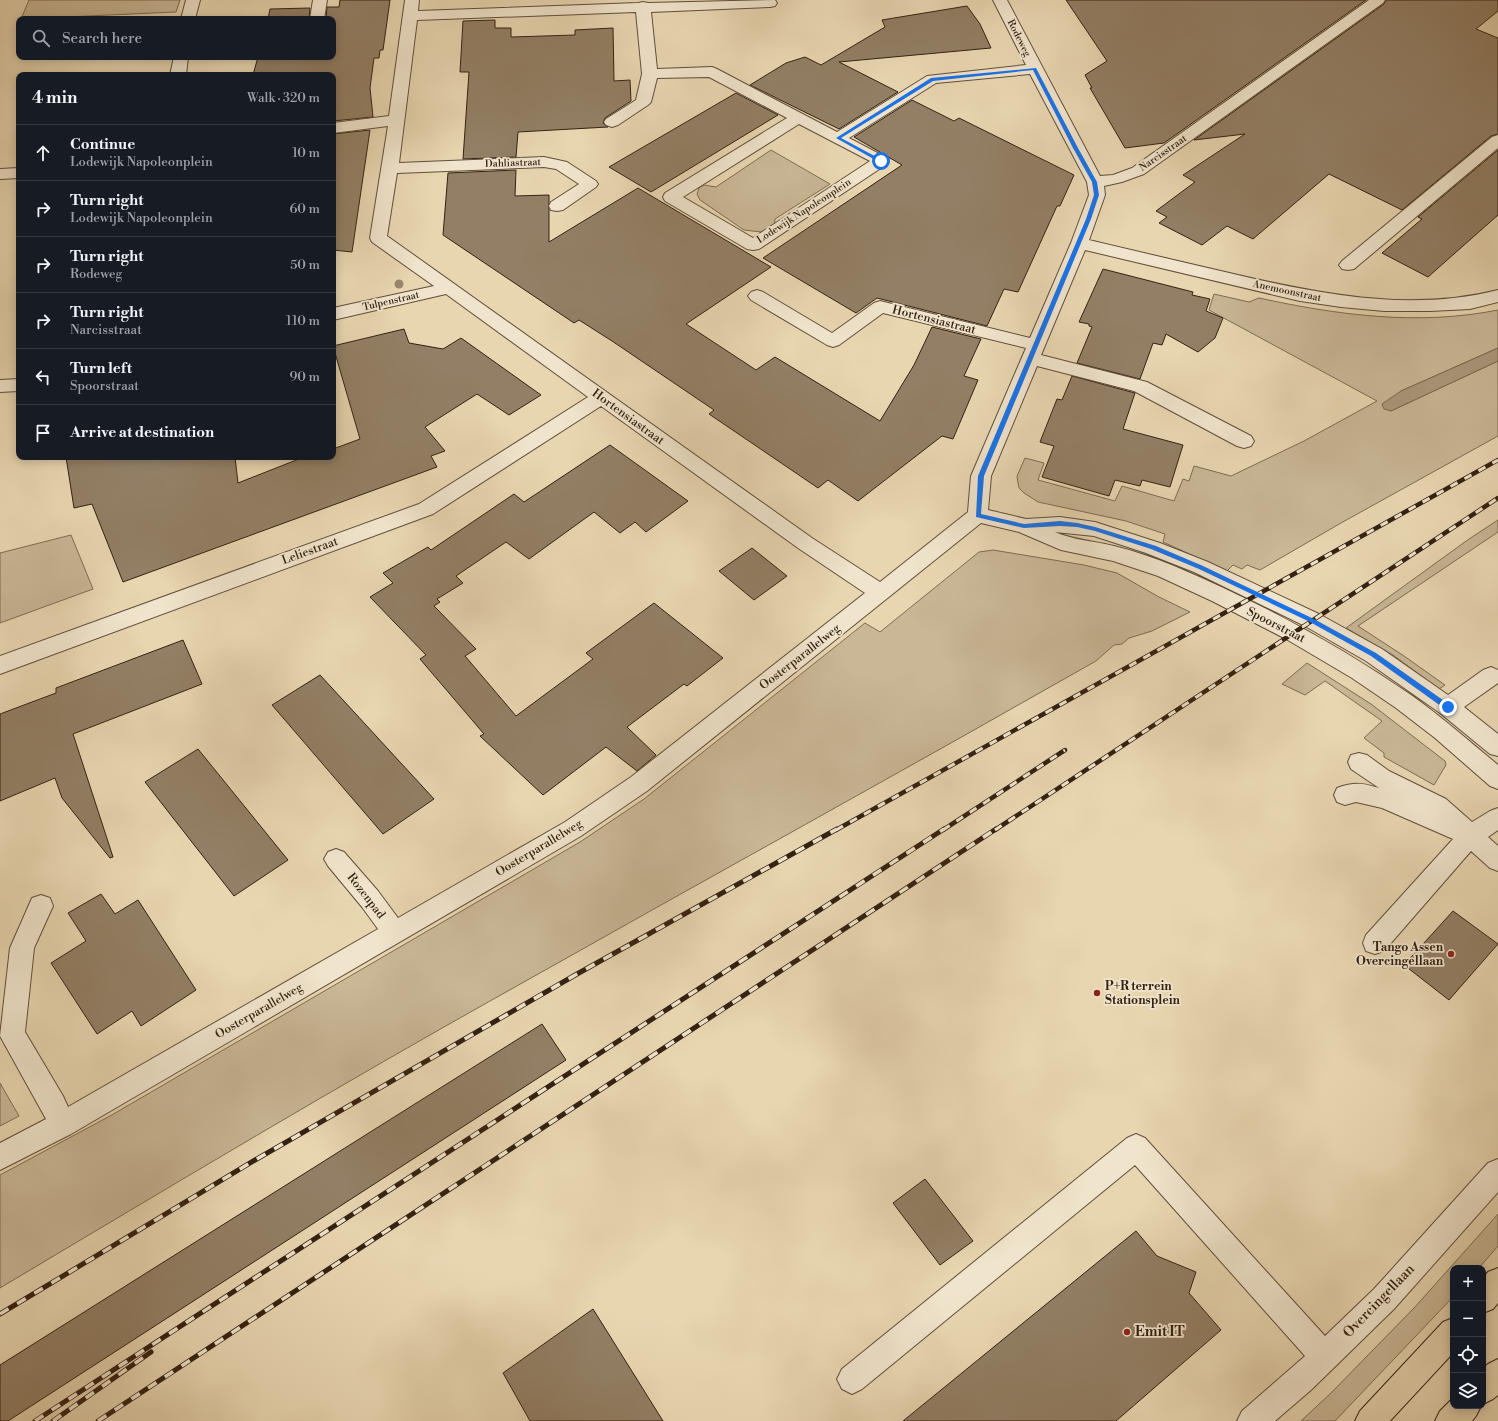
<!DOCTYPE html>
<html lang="en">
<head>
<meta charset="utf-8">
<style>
  :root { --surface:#171b24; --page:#242831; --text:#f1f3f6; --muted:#9ea1a6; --line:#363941 }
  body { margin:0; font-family:"Libre Bodoni",serif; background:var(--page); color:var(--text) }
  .controls { position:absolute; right:12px; bottom:12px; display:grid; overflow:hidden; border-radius:8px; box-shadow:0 2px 10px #0003 }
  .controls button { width:36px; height:36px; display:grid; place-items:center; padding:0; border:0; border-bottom:1px solid var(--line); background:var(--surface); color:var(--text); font:20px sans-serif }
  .stop { position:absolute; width:12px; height:12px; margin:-9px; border:3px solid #1a73e8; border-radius:50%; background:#fff }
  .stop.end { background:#1a73e8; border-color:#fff; box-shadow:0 1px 4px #0008 }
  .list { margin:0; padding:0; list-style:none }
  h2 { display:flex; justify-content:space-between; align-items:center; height:52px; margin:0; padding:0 16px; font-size:17px }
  h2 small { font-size:13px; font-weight:400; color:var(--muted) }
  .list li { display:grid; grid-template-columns:26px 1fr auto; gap:12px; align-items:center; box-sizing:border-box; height:56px; padding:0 16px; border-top:1px solid var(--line) }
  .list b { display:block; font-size:15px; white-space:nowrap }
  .list p { margin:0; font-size:13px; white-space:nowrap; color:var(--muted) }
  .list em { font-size:13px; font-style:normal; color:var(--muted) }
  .icon { flex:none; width:22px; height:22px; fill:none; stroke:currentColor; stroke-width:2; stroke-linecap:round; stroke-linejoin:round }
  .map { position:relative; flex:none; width:1498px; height:1421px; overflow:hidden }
  .search { position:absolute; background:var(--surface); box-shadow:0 2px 10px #0003; left:16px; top:16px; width:320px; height:44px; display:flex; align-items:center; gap:10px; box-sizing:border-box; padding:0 14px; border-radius:8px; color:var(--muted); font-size:15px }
  .panel { position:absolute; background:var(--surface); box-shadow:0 2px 10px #0003; left:16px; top:72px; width:320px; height:388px; border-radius:8px }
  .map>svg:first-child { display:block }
  .green { fill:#c9b796; stroke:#7e6c54 }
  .water { fill:#ab987b; stroke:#7b6851 }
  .building { fill:#927f65; stroke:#342112 }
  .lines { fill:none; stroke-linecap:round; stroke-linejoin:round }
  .minor-casing { stroke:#614e3a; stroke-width:2 }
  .major-casing { stroke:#342112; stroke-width:2 }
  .minor { fill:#f0e4cc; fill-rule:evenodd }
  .major { fill:#e8d6b1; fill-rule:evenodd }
  .rail-far1-casing { stroke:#342112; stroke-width:4.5 }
  .rail-casing { stroke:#342112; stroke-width:5 }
  .rail-far1 { stroke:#f0e4cc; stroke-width:3; stroke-dasharray:8; stroke-linecap:butt }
  .rail { stroke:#f0e4cc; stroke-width:3.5; stroke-dasharray:10; stroke-linecap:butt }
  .tree { fill:#99876c }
  .route { fill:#1a73e8 }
  .poi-dot { fill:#8f2418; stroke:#f0e4cc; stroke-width:1.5 }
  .labels { text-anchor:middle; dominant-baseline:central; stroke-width:3.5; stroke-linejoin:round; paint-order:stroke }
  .far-street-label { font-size:10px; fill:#342112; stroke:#f0e4cc }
  .street-label { font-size:12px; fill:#342112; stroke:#f0e4cc }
  .poi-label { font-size:12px; font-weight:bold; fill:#342112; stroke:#f0e4cc; text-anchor:end }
  .near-street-label { font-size:14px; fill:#342112; stroke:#f0e4cc }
  .near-poi-label { font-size:14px; font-weight:bold; fill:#342112; stroke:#f0e4cc; text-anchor:start }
</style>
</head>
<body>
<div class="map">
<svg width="1498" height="1421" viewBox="0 0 1498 1421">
  <rect width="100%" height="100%" fill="#e8d6b1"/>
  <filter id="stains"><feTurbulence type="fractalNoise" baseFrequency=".005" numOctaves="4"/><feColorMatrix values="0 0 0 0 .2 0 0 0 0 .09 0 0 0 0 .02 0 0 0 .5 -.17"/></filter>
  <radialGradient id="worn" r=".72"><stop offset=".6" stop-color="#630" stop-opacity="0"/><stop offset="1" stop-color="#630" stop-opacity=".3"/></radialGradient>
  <path class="green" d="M29,0h151l-4,12 -155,7z
    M771,150l59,34 -55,35 -1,7 -3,4 -10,2 -17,-2 -44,-30 -3,-6 2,-6 5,-3 12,2z
    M1214,294l35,8 10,-4c78,17 159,28 239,12v38l-97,43 -10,20 107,-50v75l-157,87 -81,47 -13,-5 -5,4 -9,-4 -6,6 -64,-29 2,-8 -39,-13 -88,-19 -14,-9 -5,-5 -1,-5 -1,-7 8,-18 19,5 -6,17 77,21 7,-15 52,15 9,-22 6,2 5,-15 37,10 73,-35 73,-40 -168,-91z
    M1498,520v12l-140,94 46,30 41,29 -6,4 -46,-34 -47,-27 123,-89z
    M71,535l22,54 -93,34v-70z
    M993,550l91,15 33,8 42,24 31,15 -38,19 -23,7 -7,6 -8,1 -18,16c-193,110 -388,217 -581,326 -174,97 -344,199 -515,301v-113l110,-59 470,-274 64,-43 221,-176 15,9 99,-80z
    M1307,663l64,41 74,57 1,4 -12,20 -50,-28v-4l-20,-15 18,-17 -57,-40 -20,14 -23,-11z
    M0,1083l19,33 -19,10z
    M1498,1214v32l-19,22h-26v29l-118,124h-34l30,-28 84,-86z"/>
  <path class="water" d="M1498,348v13l-107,50 -7,-2 -2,-5 19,-13z"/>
  <path class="building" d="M340,0h50l-7,50h-3l-1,8h-5l-4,30 3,29 -40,4v-46h-80l5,-18h75v-38h-7l1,-12h12z
    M1066,0h300l-202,143 -39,5 -35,-60h2l-7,-13 22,-14z
    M1386,0h112v11l-22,18 22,9v96l-7,2 -89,74 -73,-36 -76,65 -26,-13 -25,19 -43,-22 8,-6 -11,-6 39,-29 -12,-7 62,-41 -51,6 190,-136z
    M967,6l13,18 11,24 -152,14 59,30 -59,37 -89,-44 36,-22 19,-6 16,8 64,-38 -3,-7z
    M310,8l-1,11h-41l2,-10z
    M495,20v8h16v9l64,-2v-5l38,-2 1,53 16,-1 1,21 -26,17 -2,5 5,4 -90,5 -2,25 -53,2 6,-87h-9l3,-51z
    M736,93l42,22 -127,77 -42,-25z
    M912,100l42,21 5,-3 115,57 -14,31h-3l-39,86 -14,-3 -17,37 -110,-28 -21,15 -93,-55 139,-93 -48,-28z
    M370,130l-18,122 -19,-2v-116z
    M1498,150v65l-70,62 -46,-24 40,-34 -4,-2z
    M516,170l-1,26 34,-1v47l89,-54 133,79 -85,57 70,46 19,-13 105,64 34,-56 18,-38 49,12 -17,37 14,4 -25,59 -11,-3 -84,65 -30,-21 -10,8 -109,-74 5,-4 -102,-69 -33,-21 -5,3 -131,-88 5,-62z
    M1103,269l90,23 -1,3 18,4 -4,12 17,7 -8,20 -17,14 -32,-18 -4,11 -9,-2 -13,36 -63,-16 15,-36 -3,-1v-2l-10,-2z
    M404,329l5,14 34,6 18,-11 80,57 -32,20 -32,-21 -52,33 20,24 -14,5 6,11 -314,115 -31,-78 -18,4 -8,-51h169l3,26 66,-26h29v-8l27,-10 -27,-93z
    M1072,376l63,17 -12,36 60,16 -13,42 -28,-7 -2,6 -25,-6 -6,16 -67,-19 12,-31 -14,-4 17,-43 5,1z
    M610,445l78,56 -42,31 -11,-10 -15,11 -26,-21 -65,47 -23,-17 -50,34 7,7 -26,16 3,3 -6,4 42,43 -11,7 51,60 77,-57 -7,-6 68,-50 69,55 -36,28 -3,-2 -57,43 29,28 -19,16 -31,-24 -63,48 -63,-59 4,-2 -64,-75 6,-4 -56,-58 23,-14 -10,-10 45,-26 3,3 83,-56 10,8z
    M752,548l35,28 -33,24 -35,-29z
    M183,640l19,44 -129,50 40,123 -3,1 -48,-60 -7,-20 -55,23v-87l56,-21v-5z
    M320,675l114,124 -51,35 -111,-129z
    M198,749l90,111 -54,36 -89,-114z
    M101,894l14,20 23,-14 58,90 -55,36 -9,-15 -35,23 -46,-71 35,-22 -18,-28z
    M1453,911l45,33 -49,56 -45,-35z
    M542,1024l24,36 -558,361h-8v-56z
    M925,1179l48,62 -33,24 -47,-62z
    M1136,1231l21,25 39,16 -7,21 32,37 -105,91h-213z
    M593,1309l70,112h-133l-27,-48z"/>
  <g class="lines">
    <defs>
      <path id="minor" d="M186,0h14l-5,19h-14z
        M313,0h14l-3,19h-14z
        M405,0h14l-1,11 220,-8 5,-1 5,1 127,-3 2,3 -2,3 -5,1 -119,5 6,57 55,-2 5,2 120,63 90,-56 99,-11 -33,-65h14l93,176 13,-1 19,-7 237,-168h16l-2,3 -239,171 -22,8 -18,4 1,9 -16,45c45,11 90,21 136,32 89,21 183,41 273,18v12l-28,7 -40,2h-46l-43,-4 -41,-6 -215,-51 -44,105 106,27 104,54 3,5 -3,5 -7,2 -7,-2 -103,-55 -97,-25 -46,110 -3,34 38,9 34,-2 35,5 65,21 48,19 111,52 63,35 66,46 35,-25 8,-3 7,3v13l-34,24 34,27v22l-8,-2 -50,-41 -74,-52 -61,-35 -111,-54 -48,-19 -52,-17 -39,-4c18,8 39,9 59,14 20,5 41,12 60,20 83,35 163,78 237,129 30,21 58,46 87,70v24l-8,-3 -55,-48 -39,-30 -44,-30 -66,-39 -74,-38 -54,-25 -45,-15 -52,-11 -42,-18 -38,-9 -334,268 -66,45 -510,298 -71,36v-27l46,-24 -46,-83 10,-88 22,-50 9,-3 9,3 3,8 -19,42 -9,84 38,64 5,11 310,-178 -16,-22 -34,-41 -4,-7 4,-7 8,-3 8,3 34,39 20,27 167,-96 66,-45 234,-184 -67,-45 -197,-142 -168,108 -433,160v-18l419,-152 169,-107 -142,-103 -113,26v-12l101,-22 -62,-44 -2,-4 18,-112 -55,7v-10l56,-7zM636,12l6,62 -6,26 -30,19 -2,3 2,3 6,2 6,-2 30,-20 3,-3 6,-24 52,-1 78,41 -122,75 -2,4 2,4 82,48 6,1 6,-1 128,-85 2,-3 -2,-3 -38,-20 87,-55 94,-9 57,108 2,13 -18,48 -41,95 -150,-37 -6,2 -42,30 -69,-41 -6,-2 -6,2 -3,4 3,4 76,45 6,2 6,-2 44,-32 143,35 -55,128 -3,36 -88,70 -68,-44 -425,-302 10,-63 147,-6 12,2 23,15 -28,18 -2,4 2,4 6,1 6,-1 33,-23 2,-3 -2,-3 -29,-19 -23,-5 -145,6 18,-143zM799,124l71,37 -117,77 -70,-41z
        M174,57h14l-2,18h-16z
        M1498,135v13l-144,121 -6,1 -6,-1 -3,-4 3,-4 150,-124z
        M19,168v10l-19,1v-10z
        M19,379v12l-19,1v-12z
        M1359,753l8,2 22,16 57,28 26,23 18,-11 8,-3v22l-10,7 10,9v25l-8,-3 -19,-17 -87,100 -9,3 -9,-3 -3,-8 3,-8 87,-96 -71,-31 -26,-6 -11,3 -8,-3 -3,-7 3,-7c17,-6 25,-5 42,0l-28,-19 -3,-7 3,-7z
        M1136,1134l9,4 180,198 49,-47 114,-126 10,-4v33l-104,117 -83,81 -36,31h-38l5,-10 63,-55 -170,-191 -273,224 -10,5 -10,-5 -5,-10 5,-10 285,-231z"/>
      <path id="major" d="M1498,1268v35l-5,6 -10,4v-35l5,-6z
        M1453,1318v35l-63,68h-35l5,-10 83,-89z
        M1498,1359v36l-5,4 -10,5v-36l5,-4z
        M1453,1398v8h28l-5,10 -4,5h-37l5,-10z"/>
    </defs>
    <use href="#minor" class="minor-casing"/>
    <use href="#major" class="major-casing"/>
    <use href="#minor" class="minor"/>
    <use href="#major" class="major"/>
    <defs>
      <path id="rail-far1" d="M836,830l662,-370
        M943,830l122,-80
        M995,830l503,-332"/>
      <path id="rail" d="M0,1314l255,-154 322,-186 260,-145
        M35,1421l909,-592
        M53,1421l98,-69
        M98,1421l898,-592"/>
    </defs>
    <use href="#rail-far1" class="rail-far1-casing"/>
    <use href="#rail" class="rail-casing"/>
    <use href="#rail-far1" class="rail-far1"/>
    <use href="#rail" class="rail"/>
  </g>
  <circle class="tree" cx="399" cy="284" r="4.5"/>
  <path class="route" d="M1036,68l42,80 19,34 2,13 -8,24 -107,257 -3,38 43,10 36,-3 17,2 18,4 61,19 47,20 111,53 62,34 74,52v4h-5l-74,-53 -61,-34 -111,-53 -48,-20 -56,-18 -18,-4 -17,-1 -36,2 -48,-11 2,-41 108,-257 8,-24 -2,-13 -19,-34 -40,-78 -100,11 -92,57 41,22v2h-3l-43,-24 95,-60z"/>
  <g class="poi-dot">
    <circle cx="1451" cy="954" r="4"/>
    <circle cx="1097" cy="993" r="4"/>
    <circle cx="1127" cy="1332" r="4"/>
  </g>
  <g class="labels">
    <g class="far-street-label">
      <text transform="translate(1019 38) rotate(63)">Rodeweg</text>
      <text transform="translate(1163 153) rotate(-35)">Narcisstraat</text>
      <text transform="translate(513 163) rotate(-2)">Dahliastraat</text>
      <text transform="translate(804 211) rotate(-33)">Lodewijk Napoleonplein</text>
      <text transform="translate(1287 291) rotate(12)">Anemoonstraat</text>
      <text transform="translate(391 301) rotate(-13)">Tulpenstraat</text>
    </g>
    <g class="street-label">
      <text transform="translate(934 320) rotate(14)">Hortensiastraat</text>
      <text transform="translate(628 417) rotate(36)">Hortensiastraat</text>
      <text transform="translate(310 551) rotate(-20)">Leliestraat</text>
      <text transform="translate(1276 625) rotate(27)">Spoorstraat</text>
      <text transform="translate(800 657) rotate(-38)">Oosterparallelweg</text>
      <text transform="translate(539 848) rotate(-31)">Oosterparallelweg</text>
      <text transform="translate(366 896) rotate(52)">Rozenpad</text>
      <text transform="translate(259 1011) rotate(-30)">Oosterparallelweg</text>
    </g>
    <g class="poi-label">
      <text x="1443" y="947">Tango Assen<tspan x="1443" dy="14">Overcingellaan</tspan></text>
      <text x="1105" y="986" text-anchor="start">P+R terrein<tspan x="1105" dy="14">Stationsplein</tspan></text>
    </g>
    <g class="near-street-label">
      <text transform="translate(1379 1301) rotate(-46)">Overcingellaan</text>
    </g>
    <g class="near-poi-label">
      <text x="1135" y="1332">Emit IT</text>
    </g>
  </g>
  <rect width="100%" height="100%" filter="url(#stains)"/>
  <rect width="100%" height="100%" fill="url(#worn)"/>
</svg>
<div class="controls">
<button>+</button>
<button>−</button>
<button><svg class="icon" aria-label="locate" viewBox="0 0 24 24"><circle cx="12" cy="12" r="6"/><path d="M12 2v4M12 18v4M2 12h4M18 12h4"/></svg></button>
<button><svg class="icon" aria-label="layers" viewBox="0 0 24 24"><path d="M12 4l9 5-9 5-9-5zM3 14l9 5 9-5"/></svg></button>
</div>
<div class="stop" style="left:881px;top:161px"></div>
<div class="stop end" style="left:1448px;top:707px"></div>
<div class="search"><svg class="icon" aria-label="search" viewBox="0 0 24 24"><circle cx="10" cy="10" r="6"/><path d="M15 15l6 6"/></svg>Search here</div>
<section class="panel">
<h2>4 min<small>Walk · 320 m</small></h2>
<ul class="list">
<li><svg class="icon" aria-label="ahead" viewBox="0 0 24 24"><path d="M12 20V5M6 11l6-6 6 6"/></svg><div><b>Continue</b><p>Lodewijk Napoleonplein</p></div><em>10 m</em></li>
<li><svg class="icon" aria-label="right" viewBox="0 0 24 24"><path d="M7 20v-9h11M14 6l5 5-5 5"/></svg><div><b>Turn right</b><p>Lodewijk Napoleonplein</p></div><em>60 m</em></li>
<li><svg class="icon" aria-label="right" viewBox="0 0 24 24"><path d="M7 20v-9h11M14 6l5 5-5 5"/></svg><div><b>Turn right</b><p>Rodeweg</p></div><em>50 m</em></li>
<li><svg class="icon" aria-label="right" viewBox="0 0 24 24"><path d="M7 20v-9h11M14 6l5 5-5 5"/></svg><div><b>Turn right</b><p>Narcisstraat</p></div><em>110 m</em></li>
<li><svg class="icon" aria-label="left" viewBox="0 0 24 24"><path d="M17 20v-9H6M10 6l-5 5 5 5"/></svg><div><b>Turn left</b><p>Spoorstraat</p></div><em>90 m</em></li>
<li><svg class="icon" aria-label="arrive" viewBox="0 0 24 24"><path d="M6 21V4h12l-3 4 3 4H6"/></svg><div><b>Arrive at destination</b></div></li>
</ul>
</section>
</div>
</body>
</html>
